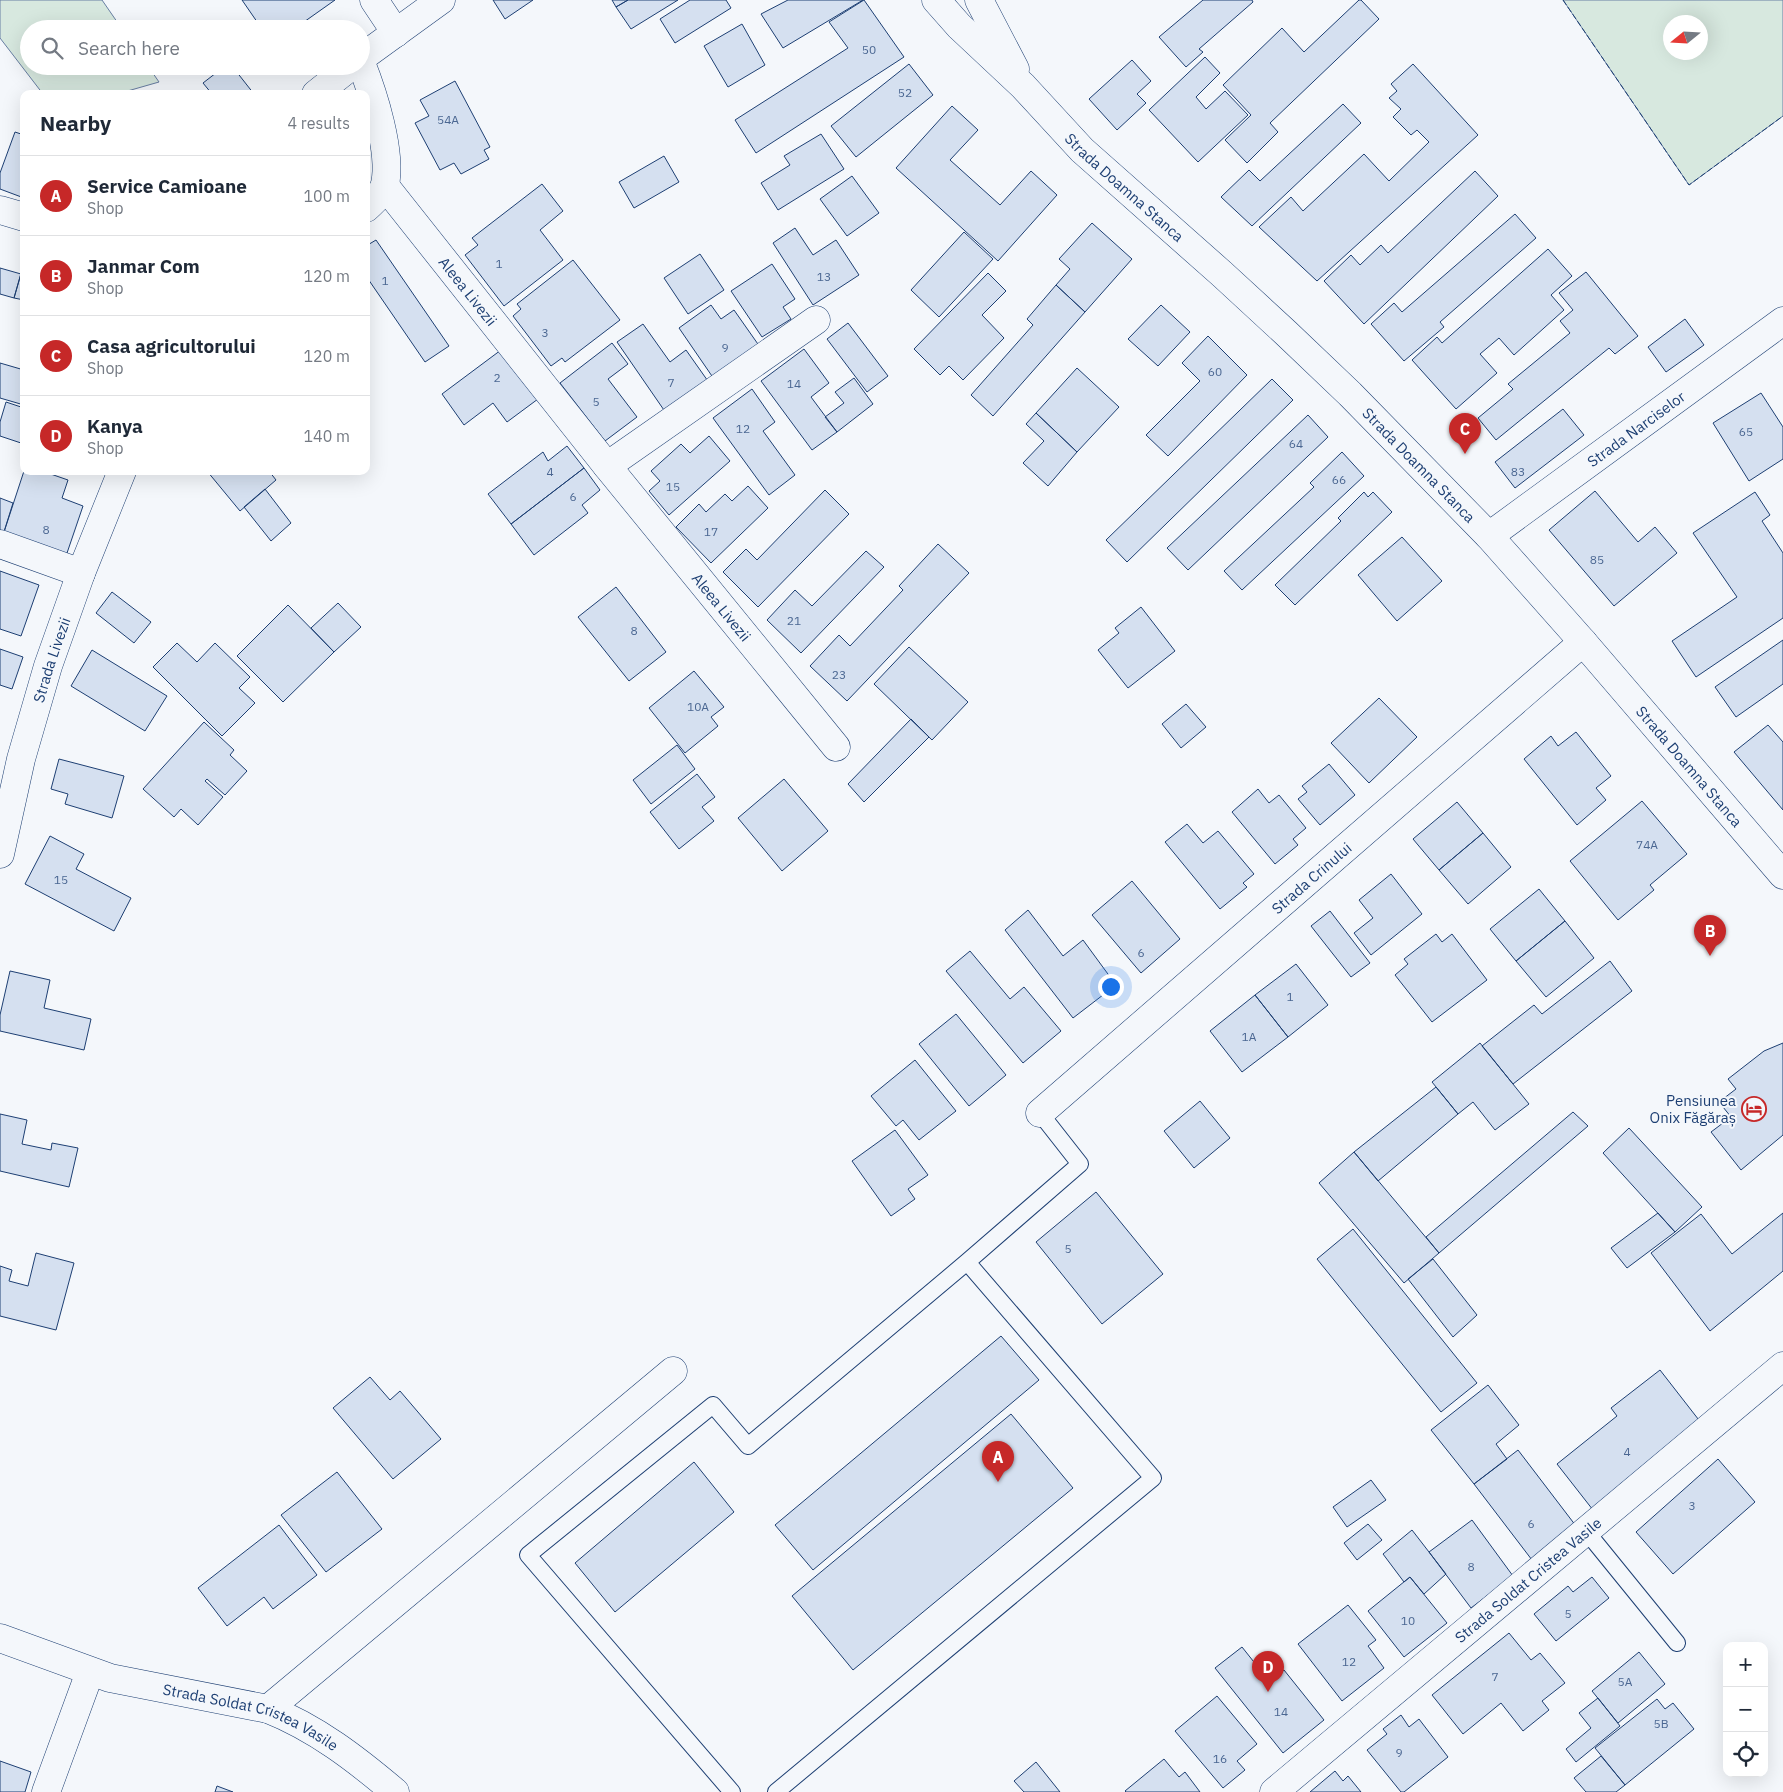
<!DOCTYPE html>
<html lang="en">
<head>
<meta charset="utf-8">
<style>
  :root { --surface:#fff; --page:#f2f2f3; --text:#1f2937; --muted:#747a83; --line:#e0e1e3; --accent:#c62828 }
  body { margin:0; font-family:"IBM Plex Sans",sans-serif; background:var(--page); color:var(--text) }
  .controls { position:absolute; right:15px; bottom:15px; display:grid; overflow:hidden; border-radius:10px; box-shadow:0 5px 20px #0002 }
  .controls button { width:45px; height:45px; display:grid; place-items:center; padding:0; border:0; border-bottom:1px solid var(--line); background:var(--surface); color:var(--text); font:25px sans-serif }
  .compass { position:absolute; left:1663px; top:15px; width:45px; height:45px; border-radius:50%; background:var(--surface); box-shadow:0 5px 20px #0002; rotate:252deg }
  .you { position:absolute; left:1110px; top:986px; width:18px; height:18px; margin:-12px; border:4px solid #fff; border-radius:50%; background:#1a73e8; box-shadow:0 0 0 8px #1a73e833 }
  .badge { display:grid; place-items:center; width:32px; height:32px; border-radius:50%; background:var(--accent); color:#fff; font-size:16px; font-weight:700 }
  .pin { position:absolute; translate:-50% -41px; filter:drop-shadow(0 1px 2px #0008) }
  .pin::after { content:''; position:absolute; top:26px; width:18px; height:15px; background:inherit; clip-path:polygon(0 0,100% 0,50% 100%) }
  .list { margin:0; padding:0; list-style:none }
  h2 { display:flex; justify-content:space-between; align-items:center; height:65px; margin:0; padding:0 20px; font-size:21px }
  h2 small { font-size:16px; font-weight:400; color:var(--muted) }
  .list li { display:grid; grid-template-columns:32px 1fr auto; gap:15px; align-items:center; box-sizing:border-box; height:80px; padding:0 20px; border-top:1px solid var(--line) }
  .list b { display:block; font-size:19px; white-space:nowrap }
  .list p { margin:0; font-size:16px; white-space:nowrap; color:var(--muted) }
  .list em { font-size:16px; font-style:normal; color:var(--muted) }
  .icon { flex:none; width:28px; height:28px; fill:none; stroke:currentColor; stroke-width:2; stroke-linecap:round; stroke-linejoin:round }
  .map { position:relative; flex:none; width:1783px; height:1792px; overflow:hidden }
  .search { position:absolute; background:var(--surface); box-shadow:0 5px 20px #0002; left:20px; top:20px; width:350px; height:55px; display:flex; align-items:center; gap:12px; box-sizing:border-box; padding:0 18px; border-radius:28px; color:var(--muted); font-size:19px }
  .panel { position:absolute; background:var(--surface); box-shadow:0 5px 20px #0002; left:20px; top:90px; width:350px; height:385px; border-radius:10px }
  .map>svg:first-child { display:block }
  .green { fill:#d7e8df; stroke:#687fa3; fill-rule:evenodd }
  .building { fill:#d5e0f0; stroke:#1d3f73 }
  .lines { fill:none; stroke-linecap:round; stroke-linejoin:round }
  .lane-casing { stroke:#1d3f73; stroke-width:18 }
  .street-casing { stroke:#1d3f73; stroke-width:29 }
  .primary-casing { stroke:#1d3f73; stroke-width:29 }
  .lane { stroke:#f4f7fb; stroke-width:16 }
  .street { stroke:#f4f7fb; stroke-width:28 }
  .primary { stroke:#f4f7fb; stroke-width:28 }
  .fence { stroke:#1d3f73; stroke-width:1; stroke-dasharray:6 2.5; stroke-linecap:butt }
  .labels { text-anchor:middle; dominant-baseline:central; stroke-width:4; stroke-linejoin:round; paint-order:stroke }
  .number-label { font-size:12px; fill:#4b6792 }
  .street-label { font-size:15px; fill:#1d3f73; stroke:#f4f7fb }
  .poi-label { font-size:15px; fill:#1d3f73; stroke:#f4f7fb; text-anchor:end }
</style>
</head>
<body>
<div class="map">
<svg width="1783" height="1792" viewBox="0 0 1783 1792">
  <rect width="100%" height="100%" fill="#f4f7fb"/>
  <path class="green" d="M0,0h102l20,29h-93v37h119l11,16 -42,12h-74l-43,-56z
    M1563,0h220v116l-94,69zM1670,22h30v30h-30z"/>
  <path class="building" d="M242,0h93l-41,29h-32z
    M493,0h40l-28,19z
    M612,0h16l-12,7z
    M628,0h50l-47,29 -15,-22z
    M690,0h36l5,8 -56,35 -15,-24z
    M788,0h75l-80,48 -22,-34z
    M864,0l40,57 -148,96 -21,-33 113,-72 -19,-26z
    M1203,0h49l1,2 -54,47 4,3 -17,15 -27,-30z
    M1359,0h2l18,19 -109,104 8,9 -31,31 -22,-23 26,-25 -28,-30 59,-57 22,24z
    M742,24l23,41 -37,22 -24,-41z
    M1205,57l15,16 -24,24 10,12 19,-18 23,24 -50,47 -49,-52z
    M1132,60l19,21 -14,13 9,9 -29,27 -28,-31z
    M909,64l24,31 -77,62 -25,-31z
    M1413,64l65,71 -161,146 -58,-54 32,-30 12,14 61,-57 25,27 40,-39 -12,-12 -6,5 -18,-18 8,-8 -12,-11 8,-7 -6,-7z
    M225,66h7l22,28h-42l-9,-11z
    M455,81l35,66 -6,3 5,9 -28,15 -7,-11 -14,7 -25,-47 14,-7 -9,-16z
    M1343,104l18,19 -109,103 -31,-29 28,-27 11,11z
    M952,106l26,24 -28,30 50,45 31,-34 26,24 -59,66 -102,-93z
    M15,132l9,3v63l-24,-9v-16z
    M821,134l23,35 -66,41 -17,-27 29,-18 -6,-9z
    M664,156l15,26 -45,26 -15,-26z
    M1475,171l23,25 -134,128 -40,-43 27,-26 9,10 21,-20 7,8z
    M852,176l27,37 -32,23 -27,-37z
    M542,184l21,27 -23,19 23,30 -59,46 -39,-51 13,-10 -6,-7z
    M1515,214l21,24 -96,84 4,5 -40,34 -33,-37 23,-21 8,9z
    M1092,223l40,36 -47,53 -29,-27 14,-16 -11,-10z
    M795,228l18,27 23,-15 23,35 -46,30 -40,-62z
    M964,232l29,27 -54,58 -28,-27z
    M376,240l73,106 -24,16 -59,-86v-30z
    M1548,249l24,27 -21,19 13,15 -50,45 -15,-17 -19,16 17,19 -41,36 -44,-49 25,-23 5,6z
    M700,254l24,36 -36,24 -24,-36z
    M573,260l47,60 -55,42 -3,-4 -11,8 -38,-50 8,-7 -4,-5z
    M772,264l23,35 -12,8 8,12 -29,18 -31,-46z
    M23,266h1v34l-10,-2z
    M0,268l21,6 -7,24 -14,-4z
    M1586,272l52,64 -23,18 -6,-6 -113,92 -18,-22 35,-29 -5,-5 62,-51 -10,-12 13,-11 -14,-17z
    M988,273l18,18 -24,24 22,23 -41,42 -14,-14 -9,9 -26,-26z
    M1056,285l29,27 -92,104 -22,-21 62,-70 -6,-6z
    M711,305l10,14 13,-9 26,37 -46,32 -35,-51z
    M1161,305l29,27 -32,34 -30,-27z
    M1685,319l19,26 -38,27 -18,-25z
    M848,323l40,53 -21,16 -40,-53z
    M643,324l27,38 16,-12 24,34 -44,29 -49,-71z
    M1208,336l39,39 -79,81 -22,-21 54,-54 -18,-18z
    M612,343l16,21 -20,15 29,38 -32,24 -45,-58z
    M804,349l25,34 -18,14 26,35 -25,18 -51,-69z
    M501,350l37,49 -31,23 -14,-19 -29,22 -22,-31z
    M0,363l24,7v35l-24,-7z
    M1077,368l42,39 -42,45 -41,-39z
    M854,378l19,26 -36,28 -12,-15 19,-14 -9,-11z
    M1272,379l21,21 -166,162 -21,-22z
    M752,389l23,33 -12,9 32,44 -26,20 -56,-77z
    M1761,393l22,34v32l-34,22 -36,-58z
    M6,402l18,6v36l-24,-8v-14z
    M1563,409l21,26 -69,53 -20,-26z
    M1036,413l41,39 -29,34 -25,-23 21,-22 -18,-17z
    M1308,415l20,22 -140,133 -21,-22z
    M709,436l21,25 -61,54 -20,-24 11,-10 -9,-10 30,-27 9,9z
    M567,446l17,22 -73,56 -23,-30 55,-42 5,9z
    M1342,452l22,24 -122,114 -18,-19 90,-84 -4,-4z
    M584,468l16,22 -18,15 6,8 -54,42 -23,-31z
    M24,471h18l26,9 -6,18 21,8 -17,50 -63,-21z
    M207,471h62l7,9 -36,31z
    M748,486l20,22 -57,55 -35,-36 23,-23 7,8 19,-18 7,7z
    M265,489l26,34 -20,18 -27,-34z
    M825,490l24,24 -91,93 -35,-35 23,-23 11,11z
    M1595,491l43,51 17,-15 22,26 -63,53 -65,-76z
    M1364,492l4,5 5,-5 19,20 -97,93 -20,-20 66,-64 -3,-3z
    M1755,492l15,23 -8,6 21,32v65l-87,59 -24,-36 65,-44 -44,-64z
    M0,498l13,5 -10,32 -3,-1z
    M1402,537l40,44 -45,40 -39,-46z
    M938,544l31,29 -122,128 -37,-35 29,-31 11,11 53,-56 -4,-4z
    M866,551l18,16 -83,86 -34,-33 28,-30 17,16z
    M0,571l39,14 -18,51 -21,-7z
    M616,587l50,65 -37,29 -51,-64z
    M112,592l39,30 -17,21 -38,-30z
    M338,603l23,24 -27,25 -23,-24z
    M288,605l46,47 -51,50 -46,-46z
    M1141,607l34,44 -47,37 -30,-38 21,-17 -4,-5z
    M1783,640v44l-47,33 -21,-30z
    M177,643l20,19 18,-19 35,34 -11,11 16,15 -33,33 -69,-69z
    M909,647l59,55 -36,38 -58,-56z
    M0,649l23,8 -11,32 -12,-4z
    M92,650l75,46 -22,35 -74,-45z
    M694,671l30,36 -13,10 7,9 -33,27 -36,-45z
    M1379,698l38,39 -48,46 -38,-40z
    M1186,704l20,23 -25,21 -19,-24z
    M911,719l18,18 -65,65 -16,-18z
    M204,722l30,28 -4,5 17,16 -22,24 -18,-16 -2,2 18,16 -25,28 -17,-16 -7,8 -31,-28z
    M1768,725l15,17v68l-49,-58z
    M1576,732l35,44 -15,12 10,12 -29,25 -53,-66 27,-23 7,10z
    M677,745l18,24 -44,35 -18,-24z
    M59,759l65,17 -12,42 -47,-14 3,-10 -17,-5z
    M1329,764l26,31 -35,30 -22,-26 9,-7 -5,-6z
    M697,774l18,23 -13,10 12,14 -35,28 -29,-37z
    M784,779l44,52 -46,40 -44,-53z
    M1258,789l11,14 10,-8 27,33 -13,11 5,6 -23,19 -43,-52z
    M1642,801l45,53 -37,31 4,5 -36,30 -48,-59z
    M1457,802l26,31 -44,37 -26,-31z
    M1187,824l16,19 15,-12 36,43 -11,9 4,4 -27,22 -55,-67z
    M1483,833l28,34 -43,37 -29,-34z
    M50,836l34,18 -8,15 55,29 -17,33 -89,-47z
    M1391,874l31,40 -51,41 -17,-22 19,-15 -14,-18z
    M1132,881l48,58 -39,34 -49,-58z
    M1539,889l26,32 -49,40 -26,-32z
    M1028,910l35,46 20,-16 33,45 -43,33 -68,-88z
    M1330,911l40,52 -19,14 -40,-51z
    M1565,921l29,37 -48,39 -30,-36z
    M1436,934l6,8 10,-8 35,46 -55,42 -37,-47 13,-11 -4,-5z
    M970,951l40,48 14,-12 37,44 -38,32 -77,-92z
    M1610,961l22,30 -119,93 -31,-38 52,-41 8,9z
    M1296,964l32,41 -40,32 -33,-42z
    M10,971l40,9 -6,28 47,11 -7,31 -84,-19v-16z
    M1255,995l33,42 -46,35 -32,-41z
    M956,1014l50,61 -37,31 -50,-62z
    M1480,1043l49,61 -34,26 -22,-28 -15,12 -26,-32z
    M1783,1043v92l-42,35 -30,-38 20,-15 -12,-15 17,-13 -8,-10 36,-28z
    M915,1060l41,51 -37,29 -16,-20 -7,6 -25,-30z
    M1436,1087l22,27 -80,67 -24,-29z
    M1200,1101l30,37 -36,30 -30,-37z
    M1573,1112l15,14 -149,127 -13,-16z
    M0,1114l27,6 -5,24 29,6 1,-7 26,5 -9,39 -69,-16z
    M1629,1128l73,79 -27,25 -72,-79z
    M895,1130l33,45 -20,14 7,10 -24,17 -39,-55z
    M1354,1152l85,101 -35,30 -85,-100z
    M1096,1192l67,82 -61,50 -66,-82z
    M1658,1213l17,19 -48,36 -16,-20z
    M1783,1213v58l-73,60 -59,-78 50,-39 31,40z
    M1353,1229l124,154 -36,29 -124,-153z
    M36,1253l38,10 -18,67 -56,-14v-50l12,4 -3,11 19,5z
    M1433,1259l44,56 -24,22 -45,-58z
    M1001,1336l38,44 -226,190 -38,-45z
    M1660,1370l42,54 -109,86 -36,-46 60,-48 -6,-8z
    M370,1377l20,23 10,-9 41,48 -48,40 -60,-71z
    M1488,1385l31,40 -23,19 11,15 -33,25 -43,-54z
    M1011,1414l62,74 -220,182 -61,-74z
    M1518,1450l58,76 -44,34 -58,-76z
    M1718,1459l37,43 -82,72 -37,-42z
    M694,1462l40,50 -119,100 -40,-49z
    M337,1472l45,57 -56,43 -45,-57z
    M1371,1480l15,20 -39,27 -14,-20z
    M1472,1520l41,56 -42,32 -42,-56z
    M1368,1524l14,16 -25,20 -13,-17z
    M279,1525l38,50 -44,34 -9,-12 -37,29 -29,-38z
    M1412,1530l34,44 -22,20 -14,-17 -6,5 -21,-28z
    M1410,1577l37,46 -43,34 -36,-46z
    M1592,1577l17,21 -53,43 -22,-27 34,-28 5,6z
    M1348,1605l28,35 -8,6 16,22 -42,33 -44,-57z
    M1509,1633l22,27 9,-7 25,30 -23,18 7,9 -26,21 -22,-28 -38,31 -31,-39z
    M1242,1647l27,34 15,-11 40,50 -41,33 -68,-85z
    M1639,1652l26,32 -47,39 -26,-32z
    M1217,1696l40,48 -20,17 8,9 -22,18 -48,-57z
    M1598,1698l22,28 -44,36 -10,-13 25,-21 -12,-15z
    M1657,1699l8,10 8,-6 21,26 -69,56 -30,-37z
    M1401,1715l8,12 10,-8 29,38 -44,35h-3l-34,-42 20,-16 -4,-5z
    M1601,1756l24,29 -9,7h-30l-12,-14z
    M1164,1759l15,18 6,-5 15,20h-74l-1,-1z
    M0,1761l31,11 -6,20h-25z
    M1036,1762l24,30h-36l-10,-11z
    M1335,1771l8,10 5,-5 13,16h-51z
    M217,1786l16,6h-18z"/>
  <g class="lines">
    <defs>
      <path id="lane" d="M1586,1531l91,112
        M732,1792l-204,-237 185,-150 35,41 219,-184 113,-98 -40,-51
        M776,1792l377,-314 -186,-216"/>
      <g id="street">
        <path d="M374,0l22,33"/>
        <path d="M361,58l80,-58"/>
        <path d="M361,63c12,30 31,89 24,121 -2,9 -12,18 -19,24"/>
        <path d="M316,94l35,-28"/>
        <path id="s1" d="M385,186l222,280 229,281"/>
        <path d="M0,210l24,7"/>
        <path d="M607,466l209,-146"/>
        <path id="s2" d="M1489,536l294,-215"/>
        <path d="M0,544l81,29"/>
        <path id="s3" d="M0,854l21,-95 27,-93 33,-93 41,-102"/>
        <path id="s4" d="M1040,1113l543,-471"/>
        <path id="s5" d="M0,1638l110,40 158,31c48,19 88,50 127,83"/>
        <path d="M268,1709l405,-338"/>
        <path d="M46,1792l44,-120"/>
        <path id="s6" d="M1274,1792l509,-426"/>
      </g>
      <g id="primary">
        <path id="s7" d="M936,0l23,26 64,60 59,64 140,124 64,59 64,61 139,142 94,106 200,233"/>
        <path d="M979,0l36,69"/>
      </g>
    </defs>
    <use href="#lane" class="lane-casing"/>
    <use href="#street" class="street-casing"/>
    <use href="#primary" class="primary-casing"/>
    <use href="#lane" class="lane"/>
    <use href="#street" class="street"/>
    <use href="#primary" class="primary"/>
    <path class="fence" d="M1563,0l126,185 94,-69"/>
  </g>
  <defs>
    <symbol id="hotel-ring" viewBox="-11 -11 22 22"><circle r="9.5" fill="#f4f7fb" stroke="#c62828" stroke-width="1.5"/><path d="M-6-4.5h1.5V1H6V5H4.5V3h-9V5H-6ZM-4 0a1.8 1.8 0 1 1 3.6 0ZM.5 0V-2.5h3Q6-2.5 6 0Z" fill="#c62828"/></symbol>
  </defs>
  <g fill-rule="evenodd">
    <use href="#hotel-ring" x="1740" y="1095" width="28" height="28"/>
  </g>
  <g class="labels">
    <g class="number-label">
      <text x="869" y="49">50</text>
      <text x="905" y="92">52</text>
      <text x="448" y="119">54A</text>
      <text x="499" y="263">1</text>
      <text x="824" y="276">13</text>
      <text x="385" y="280">1</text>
      <text x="545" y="332">3</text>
      <text x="725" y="347">9</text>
      <text x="1215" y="371">60</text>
      <text x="497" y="377">2</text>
      <text x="671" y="382">7</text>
      <text x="794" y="383">14</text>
      <text x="596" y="401">5</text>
      <text x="743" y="428">12</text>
      <text x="1746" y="431">65</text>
      <text x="1296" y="443">64</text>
      <text x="550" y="471">4</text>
      <text x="1518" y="471">83</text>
      <text x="1339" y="479">66</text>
      <text x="673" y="486">15</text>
      <text x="573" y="496">6</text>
      <text x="46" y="529">8</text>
      <text x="711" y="531">17</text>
      <text x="1597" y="559">85</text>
      <text x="794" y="620">21</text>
      <text x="634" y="630">8</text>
      <text x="839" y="674">23</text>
      <text x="698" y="706">10A</text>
      <text x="1647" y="844">74A</text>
      <text x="61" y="879">15</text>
      <text x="1141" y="952">6</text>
      <text x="1290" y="996">1</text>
      <text x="1249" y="1036">1A</text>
      <text x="1068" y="1248">5</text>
      <text x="1627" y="1451">4</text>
      <text x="1692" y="1505">3</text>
      <text x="1531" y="1523">6</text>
      <text x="1471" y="1566">8</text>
      <text x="1568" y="1613">5</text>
      <text x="1408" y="1620">10</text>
      <text x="1349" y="1661">12</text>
      <text x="1495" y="1676">7</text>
      <text x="1625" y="1681">5A</text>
      <text x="1281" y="1711">14</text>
      <text x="1661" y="1723">5B</text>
      <text x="1399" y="1752">9</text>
      <text x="1220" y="1758">16</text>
    </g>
    <g class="street-label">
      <text stroke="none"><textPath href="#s7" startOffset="266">Strada Doamna Stanca</textPath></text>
      <text stroke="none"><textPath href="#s1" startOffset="134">Aleea Livezii</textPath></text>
      <text stroke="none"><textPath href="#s2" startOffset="182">Strada Narciselor</textPath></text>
      <text stroke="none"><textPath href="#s7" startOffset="671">Strada Doamna Stanca</textPath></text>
      <text stroke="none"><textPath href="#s1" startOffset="539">Aleea Livezii</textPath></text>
      <text stroke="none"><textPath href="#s3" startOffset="201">Strada Livezii</textPath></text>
      <text stroke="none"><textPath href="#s7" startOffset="1076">Strada Doamna Stanca</textPath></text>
      <text stroke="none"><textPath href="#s4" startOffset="359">Strada Crinului</textPath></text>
      <text stroke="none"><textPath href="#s6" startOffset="331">Strada Soldat Cristea Vasile</textPath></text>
      <text stroke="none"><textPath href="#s5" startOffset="264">Strada Soldat Cristea Vasile</textPath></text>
    </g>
    <g class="poi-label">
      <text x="1736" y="1100">Pensiunea<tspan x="1736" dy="17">Onix Făgăraș</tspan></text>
    </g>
  </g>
</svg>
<div class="controls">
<button>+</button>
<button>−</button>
<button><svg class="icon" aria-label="locate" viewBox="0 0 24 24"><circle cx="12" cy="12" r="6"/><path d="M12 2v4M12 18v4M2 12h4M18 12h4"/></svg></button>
</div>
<svg class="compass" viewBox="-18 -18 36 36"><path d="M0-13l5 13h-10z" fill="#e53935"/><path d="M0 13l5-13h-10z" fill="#747a83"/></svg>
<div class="you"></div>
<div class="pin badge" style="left:998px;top:1482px">A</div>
<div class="pin badge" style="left:1710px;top:956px">B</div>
<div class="pin badge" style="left:1465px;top:454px">C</div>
<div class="pin badge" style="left:1268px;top:1692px">D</div>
<div class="search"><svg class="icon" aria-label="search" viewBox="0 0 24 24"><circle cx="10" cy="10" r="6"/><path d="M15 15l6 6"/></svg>Search here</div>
<section class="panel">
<h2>Nearby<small>4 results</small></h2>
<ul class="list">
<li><span class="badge">A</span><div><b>Service Camioane</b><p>Shop</p></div><em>100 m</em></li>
<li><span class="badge">B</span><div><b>Janmar Com</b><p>Shop</p></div><em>120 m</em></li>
<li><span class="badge">C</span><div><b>Casa agricultorului</b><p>Shop</p></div><em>120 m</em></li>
<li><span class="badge">D</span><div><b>Kanya</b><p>Shop</p></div><em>140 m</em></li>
</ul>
</section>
</div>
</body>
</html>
